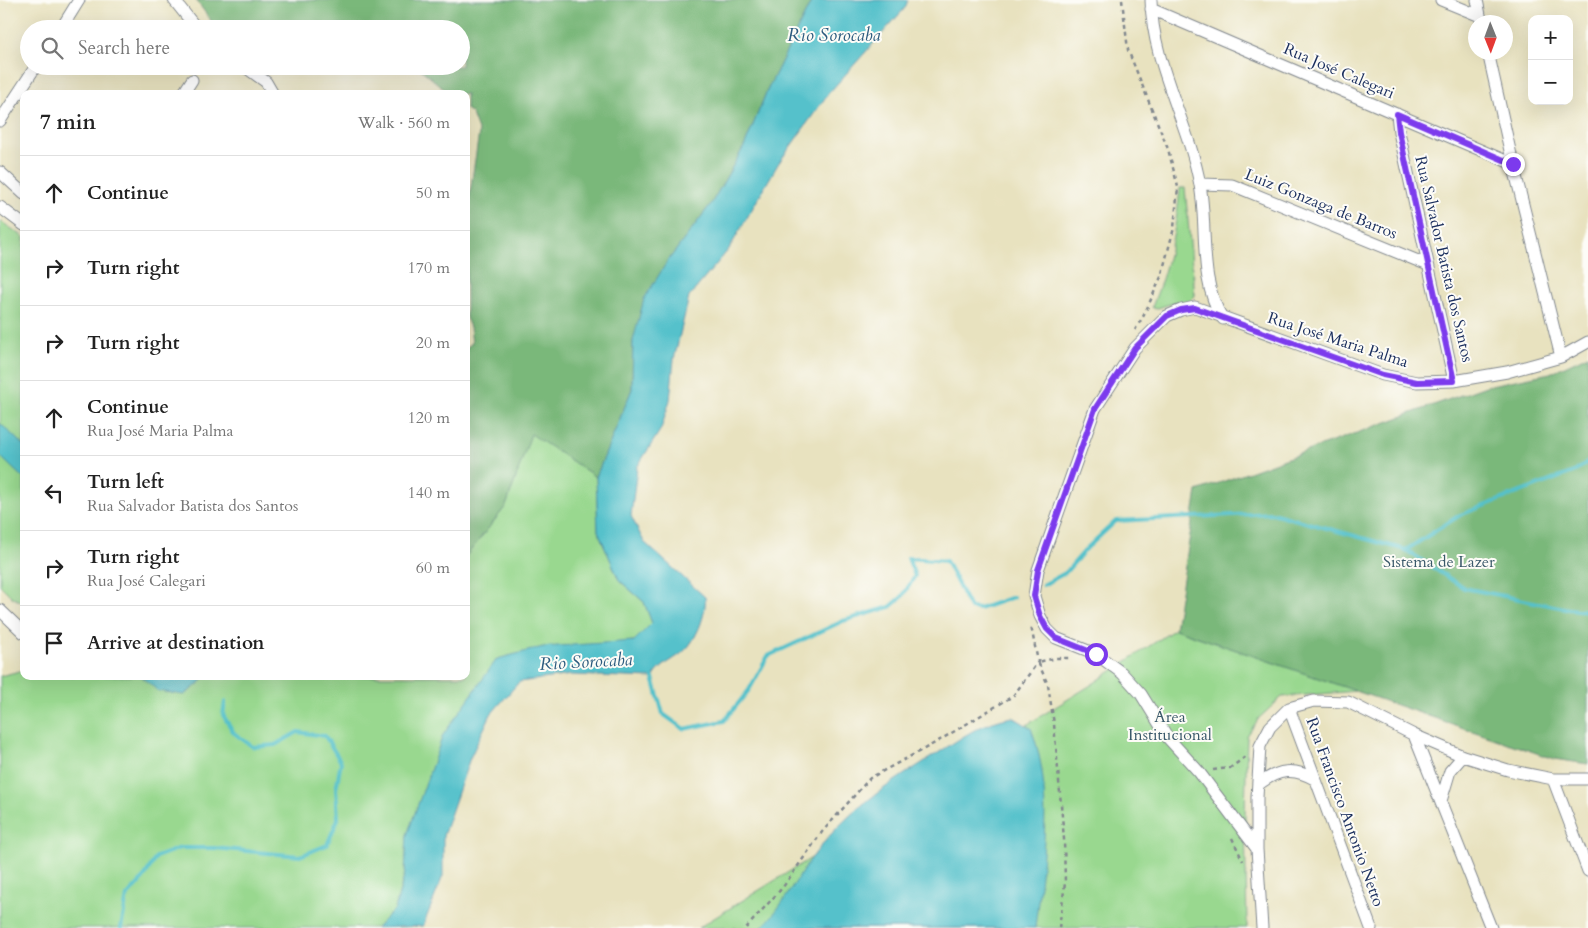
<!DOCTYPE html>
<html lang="en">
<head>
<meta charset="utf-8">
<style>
  :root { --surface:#fff; --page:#f6f6f6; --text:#222; --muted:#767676; --line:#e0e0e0 }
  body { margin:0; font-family:Cardo,serif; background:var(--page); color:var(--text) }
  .controls { position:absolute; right:15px; top:15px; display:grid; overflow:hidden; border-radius:10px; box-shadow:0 5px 20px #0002 }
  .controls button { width:45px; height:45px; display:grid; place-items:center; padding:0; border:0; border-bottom:1px solid var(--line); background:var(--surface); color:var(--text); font:25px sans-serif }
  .compass { position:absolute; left:1468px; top:15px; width:45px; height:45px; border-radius:50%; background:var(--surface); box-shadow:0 5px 20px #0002; rotate:179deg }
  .stop { position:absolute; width:15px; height:15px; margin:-11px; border:4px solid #7c3aed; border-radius:50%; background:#fff }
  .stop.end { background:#7c3aed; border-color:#fff; box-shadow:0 1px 5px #0008 }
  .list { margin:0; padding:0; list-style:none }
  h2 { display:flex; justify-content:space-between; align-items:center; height:65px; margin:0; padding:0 20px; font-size:21px }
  h2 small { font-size:16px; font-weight:400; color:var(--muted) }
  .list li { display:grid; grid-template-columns:32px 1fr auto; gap:15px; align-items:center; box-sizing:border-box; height:75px; padding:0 20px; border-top:1px solid var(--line) }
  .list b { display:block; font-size:19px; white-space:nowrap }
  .list p { margin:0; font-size:16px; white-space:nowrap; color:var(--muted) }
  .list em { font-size:16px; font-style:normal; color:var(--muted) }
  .icon { flex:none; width:28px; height:28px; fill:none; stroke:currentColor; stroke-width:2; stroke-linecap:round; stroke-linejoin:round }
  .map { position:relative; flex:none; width:1588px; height:928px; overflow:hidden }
  .search { position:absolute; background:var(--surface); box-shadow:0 5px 20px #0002; left:20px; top:20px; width:450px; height:55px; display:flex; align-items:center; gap:12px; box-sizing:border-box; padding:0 18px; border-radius:28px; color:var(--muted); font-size:19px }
  .panel { position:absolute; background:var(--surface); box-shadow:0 5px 20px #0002; left:20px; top:90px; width:450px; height:590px; border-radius:10px }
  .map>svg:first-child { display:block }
  .green { fill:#99d88f; stroke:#5a8476 }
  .forest { fill:#7ab87a; stroke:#4a746c }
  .water { fill:#54c1cb; stroke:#387894 }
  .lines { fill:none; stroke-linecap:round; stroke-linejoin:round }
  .stream { stroke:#54c1cb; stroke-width:4 }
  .street-casing { stroke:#82888e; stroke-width:13 }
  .path { stroke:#82888e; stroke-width:2.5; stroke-dasharray:4 4; stroke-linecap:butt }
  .street { stroke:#fff; stroke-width:11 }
  .route { stroke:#7c3aed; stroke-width:6 }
  .labels { text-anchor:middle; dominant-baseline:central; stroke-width:4; stroke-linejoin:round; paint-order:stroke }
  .street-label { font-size:16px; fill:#1b2f5e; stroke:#fdfcf7 }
  .park-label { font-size:16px; fill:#3a596a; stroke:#fdfcf7 }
  .water-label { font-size:18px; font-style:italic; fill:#2c5b7f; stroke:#fdfcf7 }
</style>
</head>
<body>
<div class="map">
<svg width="1588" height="928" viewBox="0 0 1588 928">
  <rect width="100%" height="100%" fill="#fdfcf7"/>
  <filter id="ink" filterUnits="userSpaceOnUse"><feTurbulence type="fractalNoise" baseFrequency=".02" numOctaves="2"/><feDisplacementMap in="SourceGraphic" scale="10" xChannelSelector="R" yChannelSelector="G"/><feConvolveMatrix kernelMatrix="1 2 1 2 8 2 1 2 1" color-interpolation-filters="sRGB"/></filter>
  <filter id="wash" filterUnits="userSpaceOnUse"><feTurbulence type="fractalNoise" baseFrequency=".0096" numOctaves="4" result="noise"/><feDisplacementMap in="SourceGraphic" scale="20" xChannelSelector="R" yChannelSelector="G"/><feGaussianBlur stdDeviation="1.12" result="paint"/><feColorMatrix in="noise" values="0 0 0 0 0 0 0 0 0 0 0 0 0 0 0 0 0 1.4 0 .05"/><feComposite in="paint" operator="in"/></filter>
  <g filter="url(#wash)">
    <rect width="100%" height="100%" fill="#e8e2bf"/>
    <path class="green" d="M1180,188h5l10,108 -7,7h-15l-18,6 -3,-2c16,-41 24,-76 28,-119z
      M0,221l24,16v366l-11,-5 -13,-13z
      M531,433l65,44 2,54 21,49 25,22 8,21 -18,18 -137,18 -90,176 -2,38 -10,36 -19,19h-376v-252l24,-6v6h117l4,4 60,-4h261v-120l40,-50z
      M1175,629l182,62 -75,6 -23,21 -12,18 -2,79 2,113h-549l393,-243z"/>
    <path class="forest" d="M196,0h616l-46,93 -21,52 -34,59 -44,58 -34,79 -1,48 -36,88 -65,-43 -25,72 -40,50v-208l6,-5 -2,-16 -4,-9v-98l13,-87 -7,-19 -6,-5v-15h-16l-33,-28h44v-37h-104l-12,-4h-31l-3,4h-94z
      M1588,355v409l-34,-5 -379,-130 22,-138 289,-105 64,-13z"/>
    <path class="water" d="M812,0h96l-3,8 -77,86 -50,70 -49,85 -40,48 -15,62 -4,41 -9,29 -24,38 -6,49 13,26 61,55c2,15 -7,38 -17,50 -11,13 -26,15 -35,31l-82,-3 -52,7 -28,32 -21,44 -27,78v40l-20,50 -47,2 19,-19 10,-36 2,-38 36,-100 54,-76 46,-12 91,-6 18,-18 -8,-21 -25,-22 -21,-49 -2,-54 36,-88 1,-48 11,-42 23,-37 44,-58 34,-59 21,-52z
      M0,423l24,23v33l-24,-23z
      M141,676h64l-5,7 -16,12 -26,-4z
      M1013,717l18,11c24,64 11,134 4,200h-274c23,-22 36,-52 56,-77 33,-43 76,-70 121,-98 26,-17 44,-31 75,-36z"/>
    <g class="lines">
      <path class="stream" d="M1406,550l58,38 105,21 19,2
        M1043,585l22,-12 23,-26 28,-26 156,-8 134,37 54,-35 116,-44 12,-10
        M653,678l10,36 21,15 40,-8 25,-31 19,-34 75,-35 47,-14 12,-10 13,-21 -7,-18 38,3 24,47 9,1 34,-12
        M121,928l6,-32 16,-17 13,-22 24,-9h34l86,8 27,-11 11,-26 -2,-30 5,-27 -16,-26 -27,-4 -23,13 -22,2 -19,-14 -11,-18 2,-13"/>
    </g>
  </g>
  <g filter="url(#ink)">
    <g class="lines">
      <defs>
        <path id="street" d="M174,0l23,29
          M1151,0c1,64 38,123 49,185 8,43 -2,96 23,134
          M1441,0l39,16
          M1477,0l4,20
          M1151,9l362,155
          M61,29l18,-29
          M1488,52l25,112 48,193
          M244,66l22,16 7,12
          M183,94l9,-14
          M1397,114l2,18 55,249
          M0,121l36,-55
          M0,172l24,22
          M1200,184l32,1 196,80
          M0,207l24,18
          M0,610l24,23
          M1289,708l25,-7 34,1 66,33 49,21 45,14 45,9h35
          M1289,708l82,220
          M1414,735l77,193
          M1553,779l35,92
          M1258,785c20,-16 36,-18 58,-5
          M1441,801l9,-30 13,-15
          M1257,849l-58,-77 -31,-34 -27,-44 -19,-21 -26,-19 -40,-16 -9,-9 -7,-13 -6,-20 4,-26 57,-161 40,-61 32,-32 14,-6 14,-3 188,68 34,7 37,-1 53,-9 54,-15 27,-15
          M1262,928l-5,-79v-51l3,-52 10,-19 19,-19"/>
      </defs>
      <use href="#street" class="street-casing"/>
      <path class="path" d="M1122,0l6,50 40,99 10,38 -4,41 -13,49 -17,38 -9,15
        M1213,770l17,-2 18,-13
        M1232,838l11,23
        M746,928l37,-41 39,-55 48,-54 65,-35 78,-47 25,-34 -7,-36
        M1059,928l6,-45 -1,-44 -10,-115 -6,-39 -10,-23 18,-4h15"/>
      <use href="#street" class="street"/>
    </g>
  </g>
  <g class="lines" filter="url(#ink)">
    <path class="route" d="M1096,654l-40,-16 -9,-9 -7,-13 -6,-20 4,-26 57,-161 40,-61 32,-32 14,-6 14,-2 188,67 34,7 37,-1 -55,-249 -2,-18 116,50"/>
  </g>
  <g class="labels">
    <g class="street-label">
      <text transform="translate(1339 71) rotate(23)">Rua José Calegari</text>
      <text transform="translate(1321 204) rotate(22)">Luiz Gonzaga de Barros</text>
      <text transform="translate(1444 259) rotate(77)">Rua Salvador Batista dos Santos</text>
      <text transform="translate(1338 340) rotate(18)">Rua José Maria Palma</text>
      <text transform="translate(1345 812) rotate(70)">Rua Francisco Antonio Netto</text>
    </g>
    <g class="park-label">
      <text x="1439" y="562">Sistema de Lazer</text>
      <text x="1170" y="717">Área<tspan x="1170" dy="18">Institucional</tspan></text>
    </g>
    <g class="water-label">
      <text x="834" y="35">Rio Sorocaba</text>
      <text transform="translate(586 662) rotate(-3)">Rio Sorocaba</text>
    </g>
  </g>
</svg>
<div class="controls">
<button>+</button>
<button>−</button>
</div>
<svg class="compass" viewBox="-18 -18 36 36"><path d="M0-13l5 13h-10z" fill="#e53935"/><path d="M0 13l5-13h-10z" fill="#767676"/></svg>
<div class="stop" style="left:1096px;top:654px"></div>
<div class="stop end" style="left:1513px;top:164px"></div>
<div class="search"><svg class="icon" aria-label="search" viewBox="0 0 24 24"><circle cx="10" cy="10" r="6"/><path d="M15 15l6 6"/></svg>Search here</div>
<section class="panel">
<h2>7 min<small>Walk · 560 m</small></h2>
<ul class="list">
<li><svg class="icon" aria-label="ahead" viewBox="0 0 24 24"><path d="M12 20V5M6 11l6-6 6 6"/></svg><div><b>Continue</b></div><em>50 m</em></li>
<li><svg class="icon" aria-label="right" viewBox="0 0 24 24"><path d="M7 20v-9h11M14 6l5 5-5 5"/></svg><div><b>Turn right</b></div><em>170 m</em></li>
<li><svg class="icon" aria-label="right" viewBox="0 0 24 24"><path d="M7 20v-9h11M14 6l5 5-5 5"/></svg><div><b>Turn right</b></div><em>20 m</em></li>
<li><svg class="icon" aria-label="ahead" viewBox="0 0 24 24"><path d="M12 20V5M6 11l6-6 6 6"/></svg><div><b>Continue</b><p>Rua José Maria Palma</p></div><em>120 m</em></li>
<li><svg class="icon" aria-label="left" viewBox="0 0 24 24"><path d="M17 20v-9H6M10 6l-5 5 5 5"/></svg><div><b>Turn left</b><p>Rua Salvador Batista dos Santos</p></div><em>140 m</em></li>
<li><svg class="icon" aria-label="right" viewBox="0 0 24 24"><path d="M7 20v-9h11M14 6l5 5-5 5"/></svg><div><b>Turn right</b><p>Rua José Calegari</p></div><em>60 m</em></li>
<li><svg class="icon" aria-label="arrive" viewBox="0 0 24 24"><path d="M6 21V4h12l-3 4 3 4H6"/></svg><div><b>Arrive at destination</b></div></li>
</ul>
</section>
</div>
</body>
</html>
